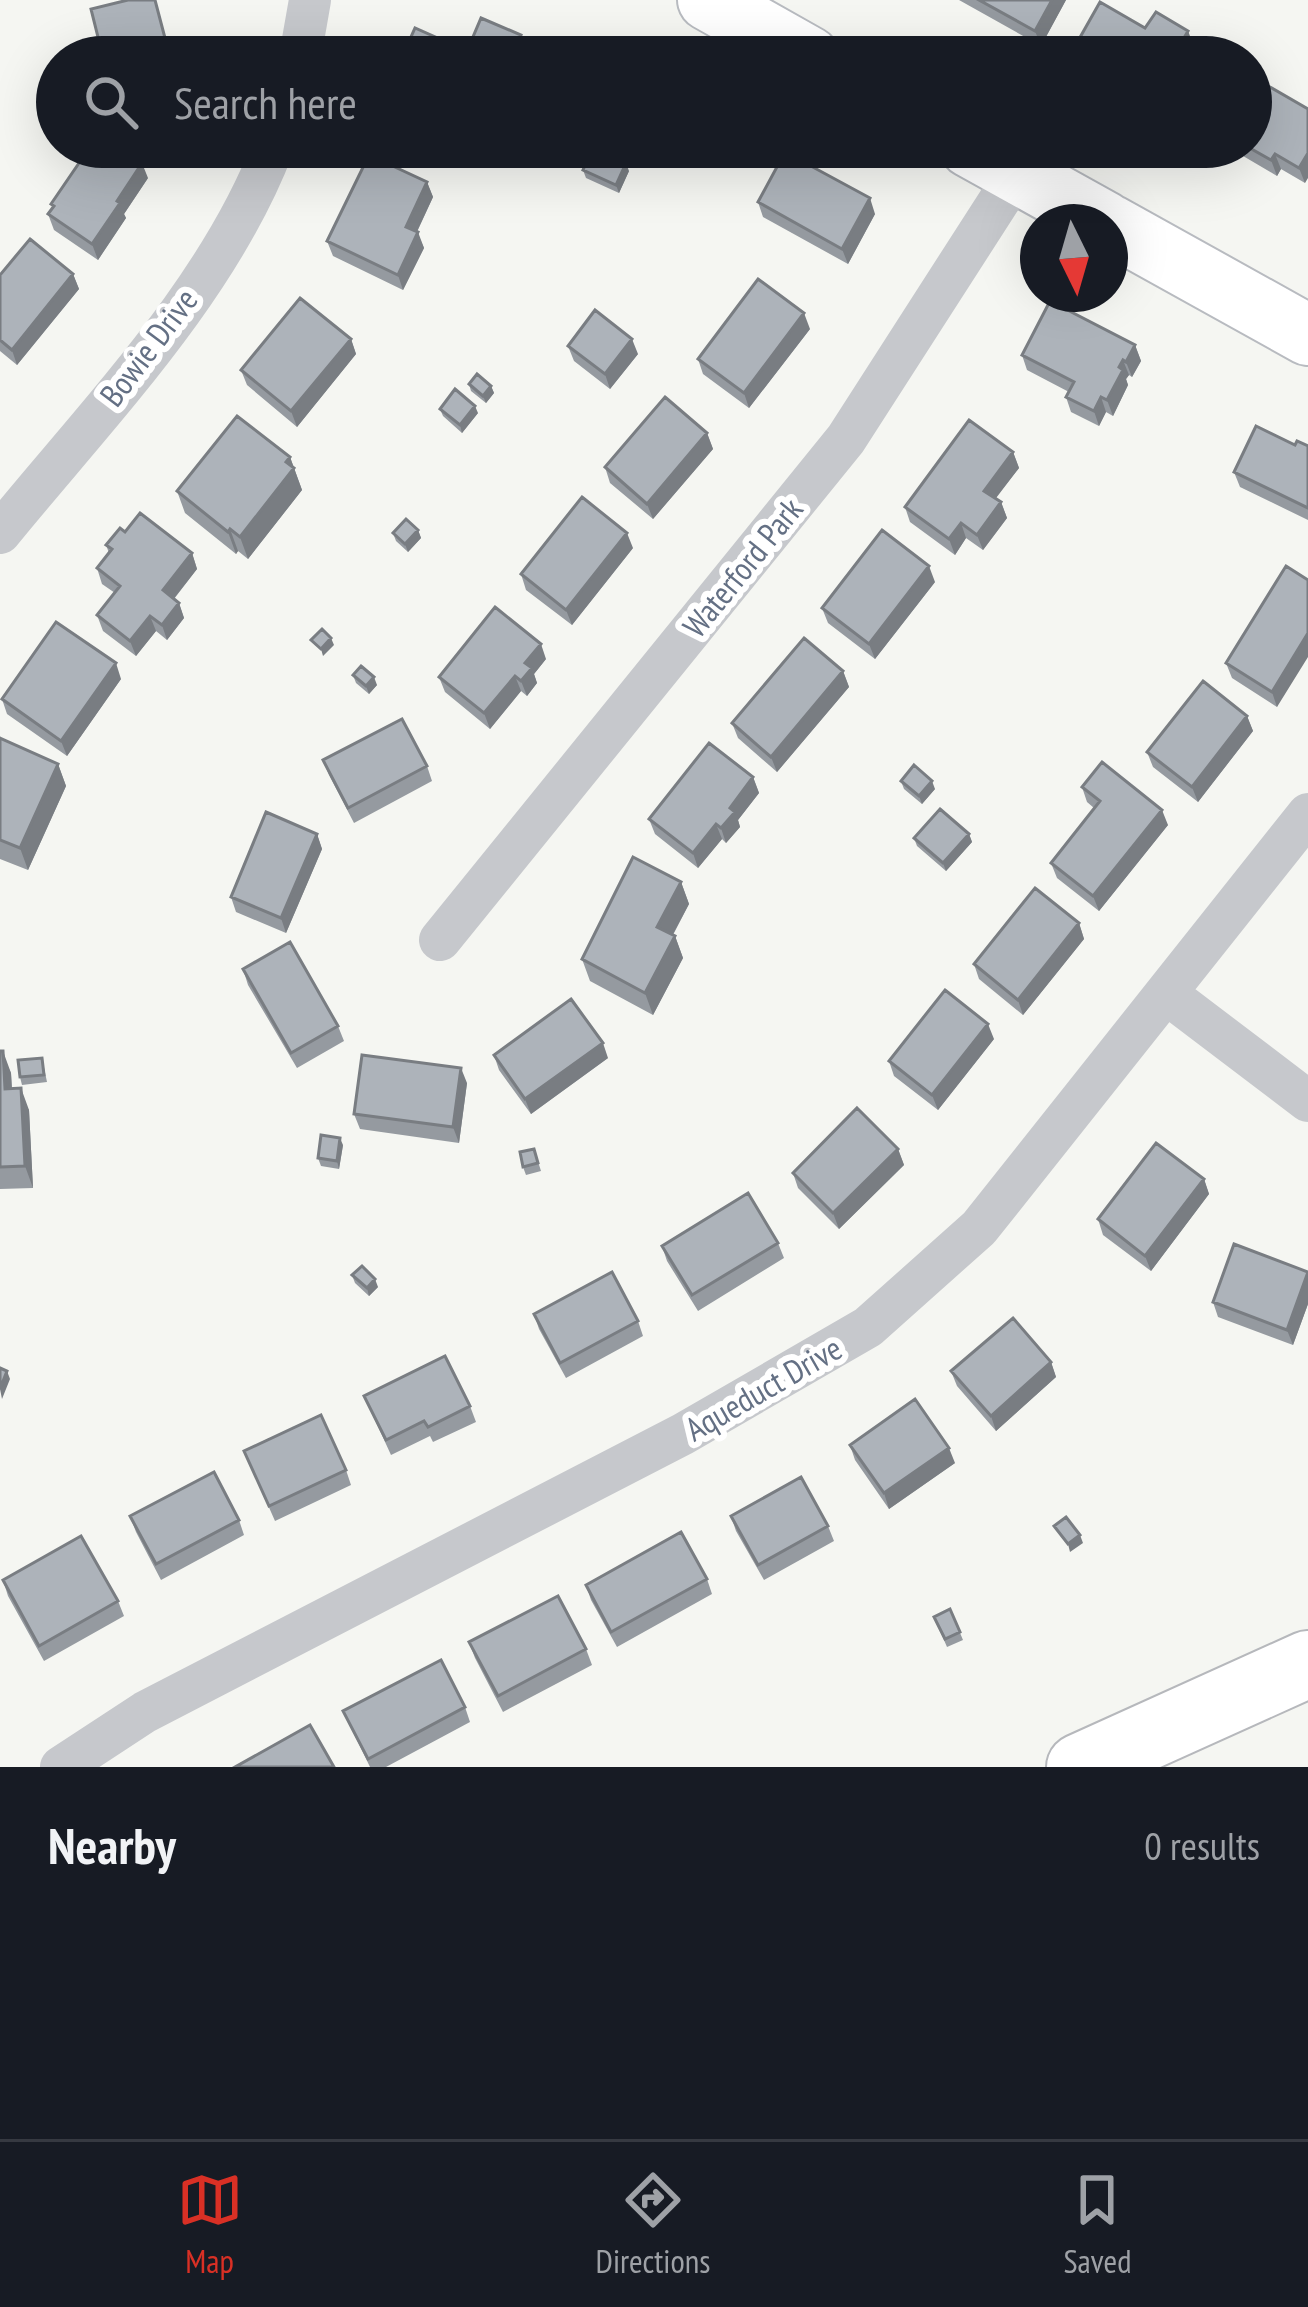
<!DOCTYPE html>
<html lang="en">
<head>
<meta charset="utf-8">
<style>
  :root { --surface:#171b24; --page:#242831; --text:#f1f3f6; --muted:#9ea1a6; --line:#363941; --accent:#d93025 }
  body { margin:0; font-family:"PT Sans Narrow",sans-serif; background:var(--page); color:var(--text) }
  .compass { position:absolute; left:1020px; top:204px; width:108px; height:108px; border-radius:50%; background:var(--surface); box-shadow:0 12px 48px #0002; rotate:175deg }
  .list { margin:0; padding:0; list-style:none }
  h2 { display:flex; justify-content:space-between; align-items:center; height:156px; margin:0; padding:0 48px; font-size:51px }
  h2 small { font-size:39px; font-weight:400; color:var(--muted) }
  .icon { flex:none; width:66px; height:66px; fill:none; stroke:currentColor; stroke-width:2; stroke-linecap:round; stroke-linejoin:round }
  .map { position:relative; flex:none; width:1308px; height:1767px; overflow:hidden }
  .search { position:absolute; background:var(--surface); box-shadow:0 12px 48px #0002; left:36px; right:36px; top:36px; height:132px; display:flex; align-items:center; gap:30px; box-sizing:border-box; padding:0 42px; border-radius:66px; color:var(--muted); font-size:45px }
  .sheet { height:372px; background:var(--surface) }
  nav { display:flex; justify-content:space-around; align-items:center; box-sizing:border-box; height:168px; border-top:3px solid var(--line); background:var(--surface); font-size:33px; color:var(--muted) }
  nav a { display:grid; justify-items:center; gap:6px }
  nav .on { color:var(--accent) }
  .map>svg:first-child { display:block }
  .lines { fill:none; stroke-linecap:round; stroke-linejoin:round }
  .secondary-casing { stroke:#b8bbc0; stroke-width:64 }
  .highway-casing { stroke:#b6b8bc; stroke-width:70 }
  .street { stroke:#c6c8cc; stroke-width:42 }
  .secondary { stroke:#fff; stroke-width:60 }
  .highway { stroke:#fff; stroke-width:66 }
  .wall { fill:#959aa0 }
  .shaded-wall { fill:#797d82 }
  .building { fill:#adb3ba; stroke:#797d82; stroke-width:3 }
  .labels { text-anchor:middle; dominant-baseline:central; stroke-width:12; stroke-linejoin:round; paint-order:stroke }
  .street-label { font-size:33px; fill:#647084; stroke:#fff }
</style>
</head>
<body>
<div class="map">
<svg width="1308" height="1767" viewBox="0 0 1308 1767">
  <rect width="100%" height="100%" fill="#f5f6f2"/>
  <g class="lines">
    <defs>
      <path id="secondary" d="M708,0l101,57
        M970,147l135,75
        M1110,225l198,110"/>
      <path id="highway" d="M1080,1767l228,-103"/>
    </defs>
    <use href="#secondary" class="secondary-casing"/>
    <use href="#highway" class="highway-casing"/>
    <path class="street" d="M300,57l10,-57
      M0,533c96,-118 218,-242 273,-386
      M440,940l406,-501 171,-266
      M1167,994l141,107
      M61,1767l84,-55 538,-278 185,-107 111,-99 329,-414"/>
    <use href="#secondary" class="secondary"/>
    <use href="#highway" class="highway"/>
  </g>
  <path class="wall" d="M959,0h107l-25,46z
    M1308,109l-3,74 -24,-14 -4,7 -39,-23 -2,-6h15z
    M399,147h55l-9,21z
    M583,170l46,1 -10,22 -33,-15z
    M148,178l-24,36 2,4 -28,42 -44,-30 -6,-16 4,-6 -1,-4z
    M427,182l6,15 -16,35 7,16 -21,42 -70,-34 -6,-15z
    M758,202l117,12 -27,50 -85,-47z
    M73,274l6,15 -62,76 -17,-14v-76z
    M810,329l-61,79 -46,-34 -5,-15z
    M351,339l5,15 -59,73 -50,-42 -6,-15z
    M1135,345l6,16 -9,16 -3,-2 -3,4 2,6 -15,31 -7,-4 -7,14 -28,-14 -5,-15 3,-5 -42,-22 -5,-15z
    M568,346l70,8 -28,35 -36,-28z
    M469,384l22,2 3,7 -8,10 -15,-12z
    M440,409l38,4 -16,20 -19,-17z
    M707,433l6,16 -60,70 -43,-36 -5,-16z
    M1295,445l13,1v74l-68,-33 -6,-15z
    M1013,452l6,16 -24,30 6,4 6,16 -24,32 -17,-12 -11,17 -45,-33 -5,-15z
    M290,457l12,33 -54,69 -10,-8 -2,3 -51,-41 -8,-22z
    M418,530l3,8 -13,14 -12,-11 -3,-8z
    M125,532l67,21 5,16 -23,30 5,4 5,15 -17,22 -11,-9 -20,25 -33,-25 -6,-16 18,-22 -13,-9 -5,-16 12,-15 -3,-8z
    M633,548l-61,77 -46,-35 -5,-16z
    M1308,580l-31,127 -45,-29 -6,-15z
    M935,582l-60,77 -47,-36 -6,-15z
    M546,659l-12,15 3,9 -10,13 -6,-5 -31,38 -45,-37 -6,-15z
    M843,671l6,16 -72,85 -39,-34 -6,-15z
    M353,675l24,10 -8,9 -13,-11z
    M121,679l-54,77 -60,-42 -5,-15z
    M1247,716l6,15 -55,71 -45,-35 -6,-15z
    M0,738l58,26 8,22 -38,84 -28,-11z
    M323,760l104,6 5,15 -78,42 -25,-48z
    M753,777l6,16 -21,27 2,7 -14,16 -4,-4 -24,29 -43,-34 -6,-15z
    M901,781l34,8 -13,15 -18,-15z
    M1082,787l86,38 -69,86 -42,-33 -6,-15 43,-55 -7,-6z
    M317,834l5,15 -36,84 -50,-21 -5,-15z
    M969,834l3,8 -26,29 -29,-25 -3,-8z
    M681,882l8,22 -16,31 2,1 8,22 -30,57 -63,-34 -8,-22z
    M1079,923l5,16 -61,76 -44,-36 -5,-15z
    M243,969l95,57 6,15 -47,27 -49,-83z
    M994,1039l-56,71 -44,-34 -5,-15z
    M0,1051l11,22 1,16 17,21 4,78 -33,1z
    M494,1055l114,3 -77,56 -32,-44z
    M42,1058l5,24 -25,3 -2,-8z
    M467,1083l-8,60 -99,-14 -6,-15z
    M343,1145l-4,24 -18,-3 -3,-8z
    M534,1149l7,22 -15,4 -3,-8z
    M898,1149l6,16 -65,64 -41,-41 -5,-15z
    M1204,1179l5,15 -58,77 -48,-36 -5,-16z
    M778,1243l6,15 -86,53 -31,-50 -5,-15z
    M1308,1272v32l-15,41 -75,-28 -5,-15z
    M352,1275l26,12 -9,9 -14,-13z
    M534,1314l104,7 5,15 -77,42 -27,-49z
    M1051,1362l5,15 -60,54 -39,-45 -6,-15z
    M364,1396l106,10 6,16 -43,20 -3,-6 -39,19z
    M850,1445l105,18 -66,46 -34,-49z
    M244,1451l102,19 5,15 -76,36z
    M130,1516l109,4 5,15 -83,45 -25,-48z
    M731,1516l97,10 6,15 -70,39 -28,-49z
    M707,1579l5,15 -95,53 -26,-47 -5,-15z
    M3,1580l115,21 6,15 -80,45 -36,-65z
    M950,1609l13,31 -16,7 -13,-30z
    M469,1642l117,7 6,16 -89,47 -28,-54z
    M465,1707l5,15 -84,45h-16l-27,-56z"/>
  <path class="shaded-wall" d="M1052,0h14l-25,46 -6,-15z
    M1188,31l6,15 -7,11h-14z
    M521,35l8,22h-18z
    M438,147h16l-9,21z
    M1308,153v25l-3,5 -6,-15z
    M1275,154l6,15 -4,7 -6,-16z
    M142,163l6,15 -24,36 2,4 -28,42 -6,-16 25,-43z
    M626,163l3,8 -10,22 -3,-8z
    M427,182l6,15 -21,45 -6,-15z
    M870,198l5,16 -27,50 -6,-15z
    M418,232l6,16 -21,42 -5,-15z
    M73,274l6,15 -62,76 -5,-15z
    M804,313l6,16 -61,79 -5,-15z
    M351,339l5,15 -59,73 -6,-16z
    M632,339l6,15 -28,35 -5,-15z
    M1135,345l6,16 -9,16 -6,-15z
    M1123,360l6,15 -3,4 2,6 -15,31 -6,-16z
    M491,386l3,7 -8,10 -3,-7z
    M1101,397l5,15 -7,14 -5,-15z
    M475,406l3,7 -16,20 -2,-8z
    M707,433l6,16 -60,70 -6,-15z
    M1013,452l6,16 -29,38 -6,-15z
    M290,457l12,33 -54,69 -8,-22z
    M1001,502l6,16 -24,32 -6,-15z
    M961,523l5,15 -11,17 -6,-16z
    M230,529l8,22 -2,3 -8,-22z
    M418,530l3,8 -13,14 -3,-8z
    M627,533l6,15 -61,77 -6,-15z
    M192,553l5,16 -29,37 -5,-16z
    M929,566l6,16 -60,77 -6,-15z
    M179,603l5,15 -17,22 -5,-15z
    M150,616l6,15 -20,25 -6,-15z
    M1308,633v24l-31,50 -5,-15z
    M331,638l3,7 -11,11 -2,-7z
    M541,644l5,15 -12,15 3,9 -10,13 -6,-15 4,-18z
    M116,663l5,16 -54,77 -6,-15z
    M843,671l6,16 -72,85 -6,-15z
    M515,676l6,15 -31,38 -6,-16z
    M374,677l3,8 -8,9 -3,-8z
    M1247,716l6,15 -55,71 -6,-15z
    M58,764l8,22 -38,84 -8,-22z
    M753,777l6,16 -21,27 2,7 -14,16 -5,-15 9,-20z
    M932,781l3,8 -13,15 -3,-8z
    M1162,810l6,15 -69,86 -6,-15z
    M716,824l6,15 -24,29 -5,-15z
    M317,834l5,15 -36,84 -5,-15z
    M969,834l3,8 -26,29 -3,-8z
    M681,882l8,22 -24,45 -8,-22z
    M1079,923l5,16 -61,76 -5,-15z
    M675,936l8,22 -30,57 -8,-22z
    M988,1024l6,15 -56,71 -6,-15z
    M603,1043l5,15 -77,56 -6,-15z
    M3,1051l8,22 2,38 -8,-22z
    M461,1068l6,15 -8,60 -6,-16z
    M21,1088l8,22 4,78 -8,-22z
    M340,1138l3,7 -4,24 -2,-8z
    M898,1149l6,16 -65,64 -6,-16z
    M1204,1179l5,15 -58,77 -6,-15z
    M1308,1274v30l-15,41 -6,-15z
    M375,1279l3,8 -9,9 -2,-8z
    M1051,1362l5,15 -60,54 -5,-15z
    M7,1371l3,8 -8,20 -2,-10z
    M949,1448l6,15 -66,46 -5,-16z
    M1080,1535l3,8 -13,9 -2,-8z"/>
  <path class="building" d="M128,0h27l15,57h-67l-12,-48z
    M979,0h73l-17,31z
    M1100,2l45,26 11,-16 32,19 -15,26h-85l-14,-9z
    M481,18l40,17 -10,22h-109l13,-29 52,23z
    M1251,76l57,33v44l-9,15 -24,-14 -4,6 -23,-13h3z
    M90,147h28l24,16 -25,38 3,2 -28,41 -44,-30 6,-8 -3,-2z
    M593,148l33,15 -10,22 -33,-15z
    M785,152l85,46 -28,51 -84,-47z
    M369,155l58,27 -21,45 12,5 -20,43 -71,-34z
    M30,239l43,35 -61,76 -12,-10v-65z
    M758,279l46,34 -60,80 -46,-34z
    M300,298l51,41 -60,72 -50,-41z
    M1050,301l85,44 -9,17 -3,-2 -4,7 4,3 -16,30 -6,-3 -7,14 -28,-14 8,-15 -52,-27z
    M595,310l37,29 -27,35 -37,-28z
    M477,374l14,12 -8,10 -14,-12z
    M455,389l20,17 -15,19 -20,-16z
    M665,397l42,36 -60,71 -42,-37z
    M237,416l53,41 -4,5 8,6 -54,69 -10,-8 -2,3 -51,-41z
    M969,420l44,32 -29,39 17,11 -24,33 -16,-12 -12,16 -44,-32z
    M1256,426l39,19 2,-4 11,5v62l-74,-36z
    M582,497l45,36 -61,77 -45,-36z
    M140,513l52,40 -29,37 16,13 -17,22 -12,-9 -20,25 -33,-26 23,-29 -23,-18 15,-19 -6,-4 14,-17 5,4z
    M406,519l12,11 -13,14 -12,-11z
    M882,530l47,36 -60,78 -47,-36z
    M1286,566l22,14v53l-36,59 -46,-29z
    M495,607l46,37 -16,19 7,5 -11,13 -6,-5 -31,37 -45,-36z
    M56,622l60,41 -55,78 -59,-42z
    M322,629l9,9 -10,11 -10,-9z
    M804,638l39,33 -72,86 -39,-34z
    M361,666l13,11 -8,9 -13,-11z
    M1203,681l44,35 -55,71 -45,-35z
    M402,719l25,47 -79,42 -25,-48z
    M0,738l58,26 -38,84 -20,-8z
    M709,743l44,34 -23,31 5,4 -14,16 -5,-4 -23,29 -44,-34z
    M1102,762l60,48 -69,86 -42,-33 49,-62 -18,-14z
    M914,765l18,16 -13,15 -18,-15z
    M940,809l29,25 -26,29 -29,-25z
    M266,812l51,22 -36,84 -50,-21z
    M633,857l48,25 -24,45 18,9 -30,57 -63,-34z
    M1035,888l44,35 -61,77 -44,-36z
    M290,942l48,84 -47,27 -48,-84z
    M945,990l43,34 -56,71 -43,-34z
    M571,999l32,44 -78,56 -31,-44z
    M0,1051h3l2,38 16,-1 4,78 -25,1z
    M362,1055l99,13 -8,59 -99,-13z
    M42,1058l2,17 -24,2 -2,-17z
    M857,1108l41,41 -65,64 -40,-40z
    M321,1135l19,3 -3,23 -19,-3z
    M1156,1143l48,36 -59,77 -47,-37z
    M534,1149l4,14 -15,4 -3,-15z
    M748,1193l30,50 -86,52 -30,-49z
    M1234,1244l74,28 -21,58 -74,-28z
    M362,1266l13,13 -8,9 -15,-13z
    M612,1272l26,49 -78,42 -26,-49z
    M1013,1318l38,44 -60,54 -40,-45z
    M445,1356l25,50 -42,21 -4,-6 -38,19 -22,-44z
    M0,1368l7,3 -7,18z
    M915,1399l34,49 -65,45 -34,-48z
    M321,1415l25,55 -77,36 -25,-55z
    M214,1472l25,48 -83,44 -26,-48z
    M801,1477l27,49 -70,39 -27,-49z
    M1066,1517l14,18 -12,9 -14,-18z
    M681,1532l26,47 -96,53 -25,-47z
    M81,1536l37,65 -79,45 -36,-66z
    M558,1596l28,53 -88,47 -29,-54z
    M950,1609l10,23 -15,7 -11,-22z
    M441,1660l24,47 -97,52 -25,-48z
    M310,1725l24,42h-99z"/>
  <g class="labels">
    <g class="street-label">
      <text transform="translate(148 347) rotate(-53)">Bowie Drive</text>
      <text transform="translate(742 567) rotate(-51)">Waterford Park</text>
      <text transform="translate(763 1388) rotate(-30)">Aqueduct Drive</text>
    </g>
  </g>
</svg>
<svg class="compass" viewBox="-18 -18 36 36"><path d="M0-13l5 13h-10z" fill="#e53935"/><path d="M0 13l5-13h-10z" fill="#9ea1a6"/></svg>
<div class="search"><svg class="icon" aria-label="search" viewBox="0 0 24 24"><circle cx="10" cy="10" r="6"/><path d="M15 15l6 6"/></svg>Search here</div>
</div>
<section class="sheet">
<h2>Nearby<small>0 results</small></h2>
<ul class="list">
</ul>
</section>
<nav>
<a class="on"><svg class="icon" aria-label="map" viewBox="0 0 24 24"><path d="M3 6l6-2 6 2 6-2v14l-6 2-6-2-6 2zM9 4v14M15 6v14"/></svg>Map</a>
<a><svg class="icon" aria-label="directions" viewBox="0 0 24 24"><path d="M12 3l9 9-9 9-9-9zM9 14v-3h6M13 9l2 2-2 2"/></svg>Directions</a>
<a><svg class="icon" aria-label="saved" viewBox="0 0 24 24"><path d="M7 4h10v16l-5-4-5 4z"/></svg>Saved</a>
</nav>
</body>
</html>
